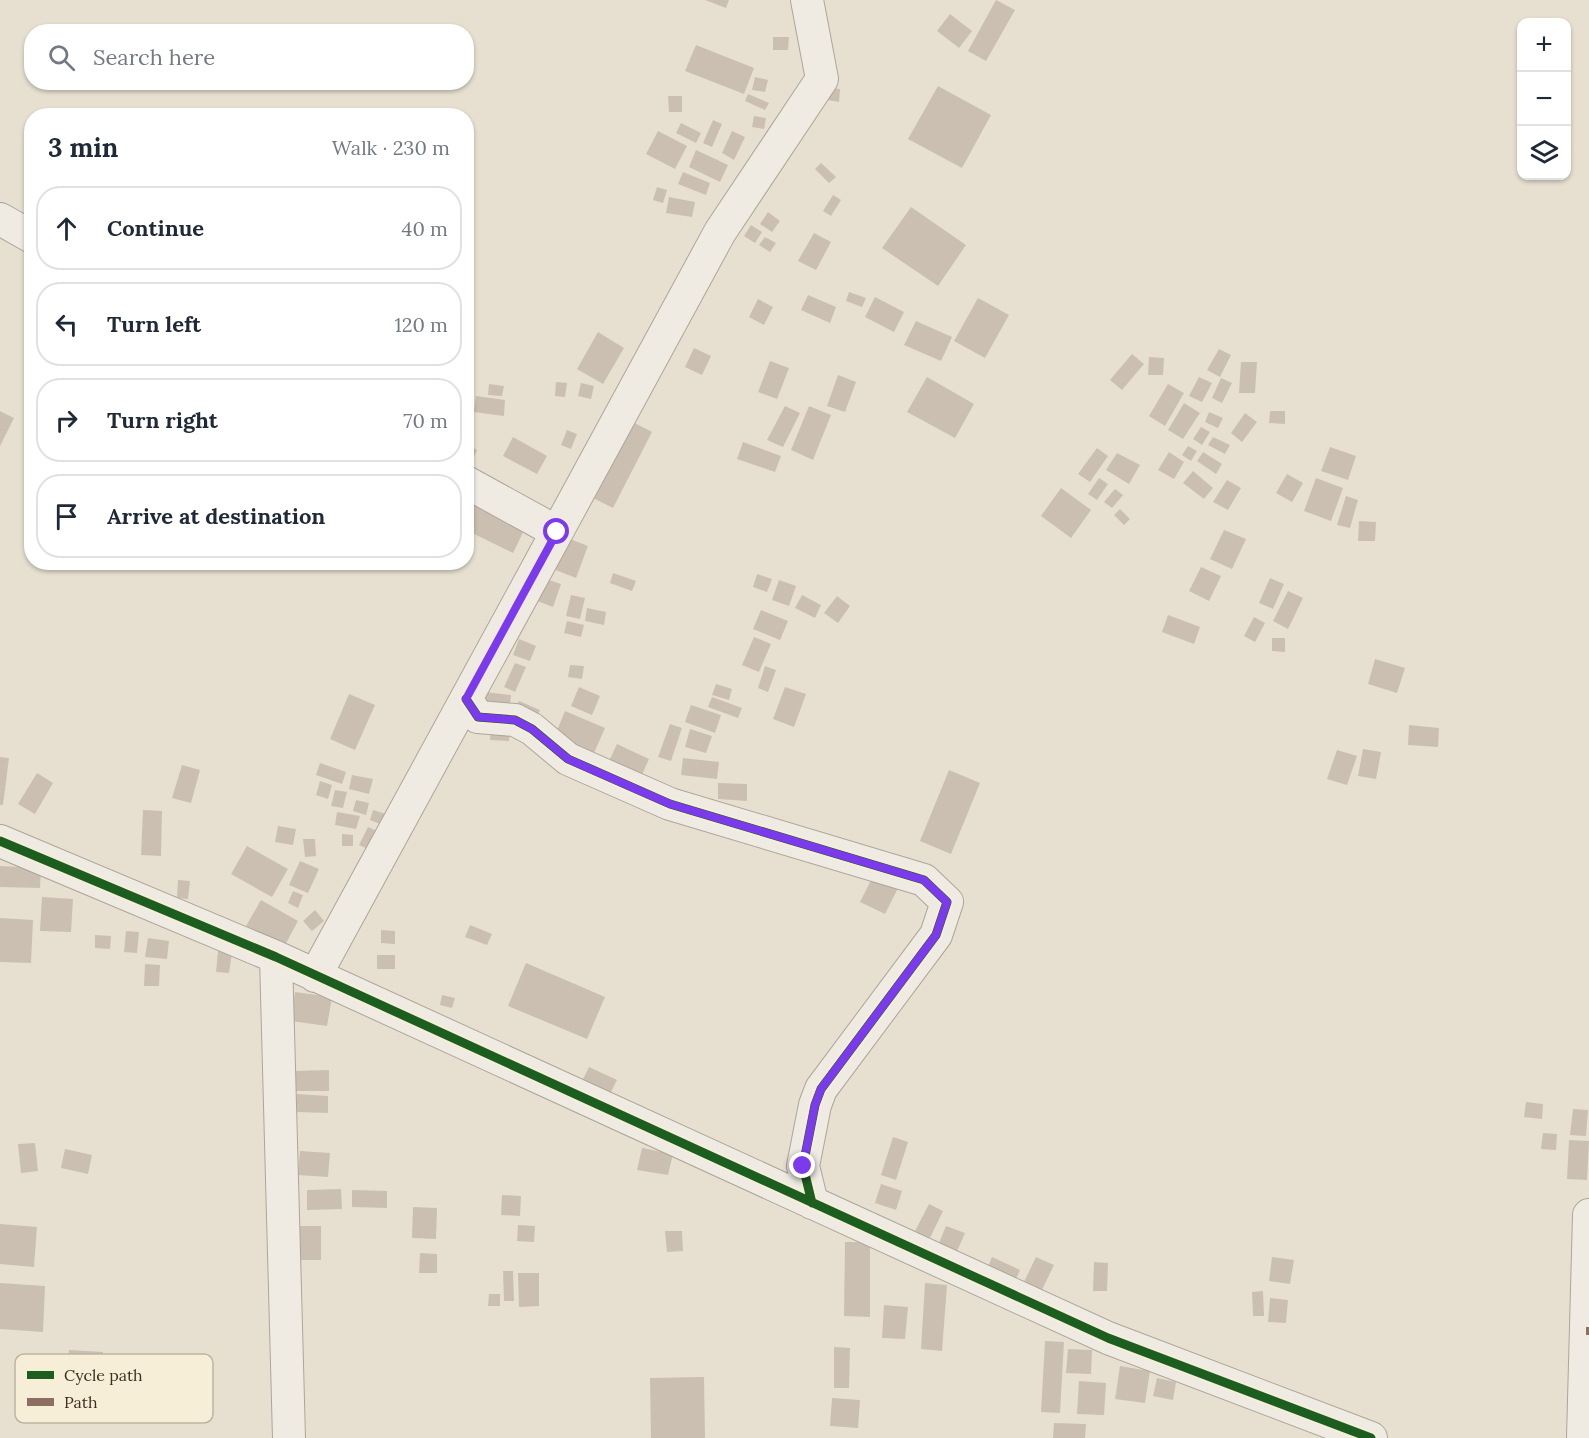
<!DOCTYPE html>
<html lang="en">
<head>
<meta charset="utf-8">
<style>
  :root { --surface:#fff; --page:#f6f6f7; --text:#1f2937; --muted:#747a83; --line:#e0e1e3 }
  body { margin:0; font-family:Lora,serif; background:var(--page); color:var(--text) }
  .controls { position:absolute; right:18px; top:18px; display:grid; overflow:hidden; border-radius:12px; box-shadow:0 2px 4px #0004 }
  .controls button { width:54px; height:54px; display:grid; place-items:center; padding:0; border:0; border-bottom:2px solid var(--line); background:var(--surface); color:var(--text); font:30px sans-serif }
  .stop { position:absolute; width:18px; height:18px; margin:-14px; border:4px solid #7c3aed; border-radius:50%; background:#fff }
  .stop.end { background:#7c3aed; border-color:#fff; box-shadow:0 2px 6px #0008 }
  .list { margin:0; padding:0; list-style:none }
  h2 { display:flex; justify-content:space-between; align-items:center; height:78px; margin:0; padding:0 24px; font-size:26px }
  h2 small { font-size:20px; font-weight:400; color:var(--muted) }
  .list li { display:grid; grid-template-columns:39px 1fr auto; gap:18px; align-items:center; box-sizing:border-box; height:84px; margin:0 12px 12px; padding:0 12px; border:2px solid var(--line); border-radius:24px }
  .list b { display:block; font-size:22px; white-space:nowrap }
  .list em { font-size:20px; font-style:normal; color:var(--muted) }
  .icon { flex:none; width:33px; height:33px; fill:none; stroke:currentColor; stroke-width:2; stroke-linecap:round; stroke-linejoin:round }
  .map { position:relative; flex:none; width:1589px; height:1438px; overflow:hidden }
  .search { position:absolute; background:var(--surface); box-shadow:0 2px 4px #0004; left:24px; top:24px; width:450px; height:66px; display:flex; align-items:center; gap:15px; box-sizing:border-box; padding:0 21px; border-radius:24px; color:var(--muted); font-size:22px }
  .panel { position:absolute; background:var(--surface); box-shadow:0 2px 4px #0004; left:24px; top:108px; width:450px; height:462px; border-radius:24px }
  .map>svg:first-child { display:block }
  .building { fill:#cbbfb2 }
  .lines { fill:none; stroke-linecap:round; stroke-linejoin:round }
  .minor-casing { stroke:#ada599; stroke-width:34 }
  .minor { stroke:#efebe3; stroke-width:32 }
  .quiet { stroke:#8d6e63; stroke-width:8; stroke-dasharray:15 8; stroke-linecap:butt }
  .cycleway-casing { stroke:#f7eed8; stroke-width:13 }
  .cycleway { stroke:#1b5e20; stroke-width:9 }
  .route { stroke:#7c3aed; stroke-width:8 }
  .key { fill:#f7eed8; stroke:#bfb4a1; stroke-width:1.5 }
  .key-label { font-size:16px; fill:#3d2e20 }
</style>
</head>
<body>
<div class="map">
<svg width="1589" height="1438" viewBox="0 0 1589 1438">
  <rect width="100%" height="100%" fill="#e7e0d1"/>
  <path class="building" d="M705,0h24l-3,8z
    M996,0l19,10 -29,51 -18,-10z
    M950,14l22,17 -13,17 -22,-17z
    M773,37h16l-1,13h-15z
    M696,45l58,23 -10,26 -59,-23z
    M755,77l13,3 -3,12 -13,-2z
    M938,86l53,29 -29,53 -54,-29z
    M824,87l16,2 -1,13 -17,-3z
    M748,94l21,9 -4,7 -20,-9z
    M668,96h14v16h-13z
    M754,116l12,2 -2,11 -12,-2z
    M713,120l9,4 -10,23 -9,-4z
    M681,123l20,10 -5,10 -20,-10z
    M658,131l29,15 -12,23 -29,-15z
    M732,131l13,6 -11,23 -12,-7z
    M696,150l32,15 -8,17 -31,-15z
    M821,163l15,14 -7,6 -14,-14z
    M683,172l27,11 -4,12 -28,-11z
    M657,187l10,3 -4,13 -10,-3z
    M833,195l8,5 -10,16 -8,-5z
    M669,197l26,5 -3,15 -26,-4z
    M911,207l55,38 -28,41 -56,-38z
    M768,212l12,9 -8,11 -12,-8z
    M751,225l11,7 -7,11 -11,-7z
    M814,233l17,9 -15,28 -18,-9z
    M765,237l11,6 -6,9 -11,-7z
    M849,292l17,6 -4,9 -16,-6z
    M808,295l28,12 -6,16 -29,-13z
    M875,297l29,15 -10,20 -29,-15z
    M978,298l31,17 -24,43 -31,-17z
    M758,299l15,8 -9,18 -15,-8z
    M916,321l36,16 -11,24 -37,-16z
    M598,332l26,16 -21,36 -26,-15z
    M694,348l17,8 -9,19 -17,-8z
    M1219,349l12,6 -11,22 -13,-7z
    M1132,354l12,10 -22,26 -12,-10z
    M1149,357l15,1 -1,17h-15z
    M770,361l19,7 -12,31 -19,-7z
    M1241,362h16l-2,31h-16z
    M838,375l18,7 -11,30 -18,-6z
    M927,377l47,27 -19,34 -48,-26z
    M1199,377l13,6 -10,19 -13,-6z
    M1221,378l11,5 -10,20 -10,-5z
    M556,382l11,1 -2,14 -10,-1z
    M581,383l13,3 -3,13 -13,-3z
    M489,384l15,2 -2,10 -14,-1z
    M1168,384l16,9 -19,33 -16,-10z
    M476,396l29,4 -1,16 -30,-4z
    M1184,403l16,10 -17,26 -15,-9z
    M785,406l15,7 -17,34 -16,-7z
    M809,406l22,9 -18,45 -22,-10z
    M0,411l14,7 -14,28z
    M1270,411h15v13l-16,-1z
    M1209,412l14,6 -5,10 -13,-6z
    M1245,413l12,9 -15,20 -11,-9z
    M625,418l27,14 -39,76 -28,-14z
    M1201,427l9,5 -8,13 -9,-6z
    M567,430l10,4 -6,15 -10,-4z
    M513,437l34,19 -10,18 -34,-18z
    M1213,437l17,8 -5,9 -17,-9z
    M743,442l38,14 -6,16 -38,-13z
    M466,444l11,6 -7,16 -4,-2z
    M1188,446l9,5 -6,10 -9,-6z
    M1330,447l26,9 -8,24 -27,-9z
    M1097,448l11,8 -18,26 -12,-8z
    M1169,452l15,10 -10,17 -16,-9z
    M1203,452l19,12 -6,10 -19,-13z
    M1117,453l23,12 -11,19 -23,-14z
    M1193,471l20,17 -9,11 -21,-16z
    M1287,474l16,9 -11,19 -16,-9z
    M1099,478l9,6 -11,16 -9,-6z
    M1316,478l27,10 -12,33 -27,-10z
    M1227,480l14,8 -13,22 -15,-8z
    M1061,488l30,22 -20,28 -30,-22z
    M1115,489l8,6 -11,13 -8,-6z
    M466,495l61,29 -14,29 -47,-23z
    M1346,496l12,4 -8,28 -13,-3z
    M1120,509l10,10 -6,6 -10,-10z
    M1359,521l17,1 -1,19h-17z
    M1224,530l22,9 -14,30 -22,-10z
    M565,537l23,9 -12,32 -23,-9z
    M1201,567l20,9 -12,25 -20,-10z
    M613,573l23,8 -4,10 -22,-8z
    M757,574l15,5 -5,13 -14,-5z
    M540,577l21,7 -8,23 -21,-8z
    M1270,578l14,6 -11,25 -14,-6z
    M779,580l17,6 -7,20 -17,-6z
    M1288,591l15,7 -15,31 -15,-8z
    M571,595l14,3 -5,21 -14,-3z
    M802,595l19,10 -6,13 -20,-10z
    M837,596l13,10 -12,17 -14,-10z
    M587,608l19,4 -2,13 -19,-4z
    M761,610l27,11 -8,19 -27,-11z
    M1168,615l32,12 -6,17 -32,-12z
    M1254,617l11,6 -10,19 -11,-6z
    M567,621l17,4 -3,12 -17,-4z
    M754,637l17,7 -12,28 -17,-7z
    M1272,638h13v14l-13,-1z
    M519,639l17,7 -6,15 -17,-6z
    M1375,659l30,9 -8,25 -29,-9z
    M515,663l11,4 -11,25 -11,-5z
    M570,665l14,1 -2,13 -14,-2z
    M765,666l11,4 -8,22 -10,-4z
    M716,684l16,5 -3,11 -17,-5z
    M579,687l21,9 -8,19 -21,-9z
    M785,687l21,7 -12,33 -21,-8z
    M485,692l26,3 -2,18 -26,-3z
    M349,694l26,11 -20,45 -25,-11z
    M712,697l30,11 -4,10 -30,-11z
    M519,701l21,9 -5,12 -22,-8z
    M691,705l30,10 -6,18 -30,-11z
    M565,711l40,17 -14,32 -39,-17z
    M491,721l19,1 -1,19 -19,-1z
    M670,724l12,4 -11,33 -13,-4z
    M1409,725l30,3 -1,19 -30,-2z
    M690,729l22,7 -6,17 -21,-6z
    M617,744l32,15 -8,18 -32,-16z
    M1363,749l18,3 -5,27 -18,-3z
    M1337,750l20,6 -10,29 -20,-6z
    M0,757l9,1 -6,47h-3z
    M683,758l36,4 -2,17 -36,-4z
    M320,763l26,9 -4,12 -26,-9z
    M182,765l18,5 -9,33 -19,-5z
    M949,770l31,13 -29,71 -31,-13z
    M37,773l16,10 -18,31 -17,-10z
    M352,775l21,4 -4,15 -20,-5z
    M320,781l12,4 -4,14 -12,-4z
    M718,783l29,1v17l-29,-2z
    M335,790l12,2 -4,16 -12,-2z
    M356,800l13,3 -3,12 -13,-4z
    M143,810l19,1 -1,45 -20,-1z
    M373,810l16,5 -4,11 -15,-6z
    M337,812l23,4 -4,13 -21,-4z
    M278,826l18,3 -3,16 -18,-3z
    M368,827l16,7 -9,18 -16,-7z
    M342,834l11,1v11h-11z
    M303,839h12l1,17 -11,1z
    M247,846l41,23 -16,28 -41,-23z
    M300,861l19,8 -11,24 -19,-8z
    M0,866l41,2 -1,20 -40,-1z
    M873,876l25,12 -13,26 -25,-12z
    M178,880l12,1 -2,18 -11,-1z
    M293,891l10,4 -5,13 -10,-5z
    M42,897l31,2 -2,33 -31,-1z
    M261,900l37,21 -14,26 -38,-21z
    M315,910l9,11 -12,10 -9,-10z
    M0,918l33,2 -2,43 -31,-1z
    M470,925l22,9 -5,11 -22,-8z
    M381,930l14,1v13l-14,-1z
    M126,931l13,1 -2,21 -13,-1z
    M95,935l16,1 -1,13 -15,-1z
    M148,938l21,3 -2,18 -22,-2z
    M218,951l14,2 -3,20 -13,-1z
    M377,955h18v14h-18z
    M526,963l79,34 -18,42 -79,-33z
    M145,964l15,1 -1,21h-15z
    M295,992l37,5 -5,29 -36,-5z
    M442,995l13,3 -3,10 -12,-3z
    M589,1067l28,13 -7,14 -28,-13z
    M329,1070v21h-35v-20z
    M297,1094l31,2v17l-32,-1z
    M1526,1102l17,2 -1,15 -18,-2z
    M1573,1109l15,1 -2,26 -16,-1z
    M1543,1133l14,1 -1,16 -15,-1z
    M893,1137l15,5 -12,38 -15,-5z
    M1569,1140l20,1 -2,39 -20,-1z
    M35,1143l3,28 -17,2 -3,-29z
    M642,1148l31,6 -5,21 -31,-5z
    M65,1149l27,6 -4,19 -27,-6z
    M300,1151l30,2 -2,24 -30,-2z
    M881,1184l21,7 -6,19 -21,-7z
    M341,1189l1,20 -35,1v-20z
    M352,1190l35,1v17l-35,-1z
    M502,1195l19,1 -1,20 -19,-1z
    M929,1204l14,7 -13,27 -15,-7z
    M413,1207l24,1 -1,31 -24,-1z
    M0,1224l37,3 -3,40 -34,-3z
    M518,1225l17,1 -1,16 -17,-1z
    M297,1226h24v34h-24z
    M946,1226l19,7 -10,23 -18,-8z
    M665,1231h17l1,20 -16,1z
    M845,1242h25v75l-26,-1z
    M420,1253l17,1v19h-18z
    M992,1257l28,13 -6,14 -28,-12z
    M1036,1257l18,8 -15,31 -18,-8z
    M1272,1257l22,3 -4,24 -21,-3z
    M1094,1262l14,1 -1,28h-14z
    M503,1271h10l1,30h-10z
    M518,1273h21v33l-20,1z
    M0,1283l45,3 -2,46 -43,-3z
    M925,1283l22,2 -5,66 -21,-2z
    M1263,1291l1,25h-11l-1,-24z
    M489,1294h11v12h-12z
    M1270,1298l18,2 -2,23 -18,-1z
    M884,1305l24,2 -3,32 -23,-1z
    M1045,1341l19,1 -4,71 -19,-1z
    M834,1347l16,1 -1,40h-15z
    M1068,1349l24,1 -1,24 -25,-1z
    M69,1350l34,2 -1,29 -35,-2z
    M1120,1366l30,5 -5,32 -30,-4z
    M704,1377l1,61h-54l-1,-60z
    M1157,1378l19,4 -3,18 -20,-4z
    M1079,1381l27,2 -2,32 -27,-1z
    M832,1398l28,2 -2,28 -28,-2z
    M1054,1423l32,1 -1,14h-32z"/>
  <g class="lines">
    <defs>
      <path id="minor" d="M0,219l32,18
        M466,482l91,50 163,-300 102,-153 -15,-79
        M466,699l12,18 37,3 17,9 36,30 102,45 254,76 23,22 -11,33 -115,154 -6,16 -12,61 9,37
        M0,841l276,116 832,381 263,100
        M276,957l13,481
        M315,976l242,-444
        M1583,1438l6,-223"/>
    </defs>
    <use href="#minor" class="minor-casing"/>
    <use href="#minor" class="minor"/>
    <path class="quiet" d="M1586,1331h3"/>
    <defs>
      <path id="cycleway" d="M466,699l12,18 37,3 17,9 36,30 102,45 254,76 23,22 -11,33 -115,154 -6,16 -12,61 9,37
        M0,841l276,116 832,381 263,100"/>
    </defs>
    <use href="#cycleway" class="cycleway-casing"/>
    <use href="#cycleway" class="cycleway"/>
  </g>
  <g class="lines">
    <path class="route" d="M557,532l-91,167 12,18 37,3 17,9 36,30 102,45 254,76 23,22 -11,33 -115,154 -6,16 -12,61"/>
  </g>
  <rect x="15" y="1354" width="198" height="69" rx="9" class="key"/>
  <rect x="27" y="1371" width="27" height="8" fill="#1b5e20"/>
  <rect x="27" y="1398" width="27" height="8" fill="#8d6e63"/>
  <g class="key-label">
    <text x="64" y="1381">Cycle path</text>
    <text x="64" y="1408">Path</text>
  </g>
</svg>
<div class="controls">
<button>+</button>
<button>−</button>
<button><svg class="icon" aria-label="layers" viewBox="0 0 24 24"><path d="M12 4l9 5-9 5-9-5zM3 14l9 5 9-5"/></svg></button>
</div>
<div class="stop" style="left:557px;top:532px"></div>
<div class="stop end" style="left:803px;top:1166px"></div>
<div class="search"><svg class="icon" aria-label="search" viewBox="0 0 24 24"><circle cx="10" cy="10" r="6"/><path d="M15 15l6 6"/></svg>Search here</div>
<section class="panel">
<h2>3 min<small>Walk · 230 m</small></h2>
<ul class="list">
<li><svg class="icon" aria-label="ahead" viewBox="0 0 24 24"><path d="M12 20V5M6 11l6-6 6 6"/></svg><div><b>Continue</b></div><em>40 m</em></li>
<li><svg class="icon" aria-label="left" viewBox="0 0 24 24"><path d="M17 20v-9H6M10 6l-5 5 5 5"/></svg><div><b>Turn left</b></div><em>120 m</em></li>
<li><svg class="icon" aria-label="right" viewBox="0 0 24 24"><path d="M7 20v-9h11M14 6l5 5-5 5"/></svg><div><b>Turn right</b></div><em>70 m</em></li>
<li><svg class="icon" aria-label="arrive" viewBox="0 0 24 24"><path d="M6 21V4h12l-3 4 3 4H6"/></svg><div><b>Arrive at destination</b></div></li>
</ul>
</section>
</div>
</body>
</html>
